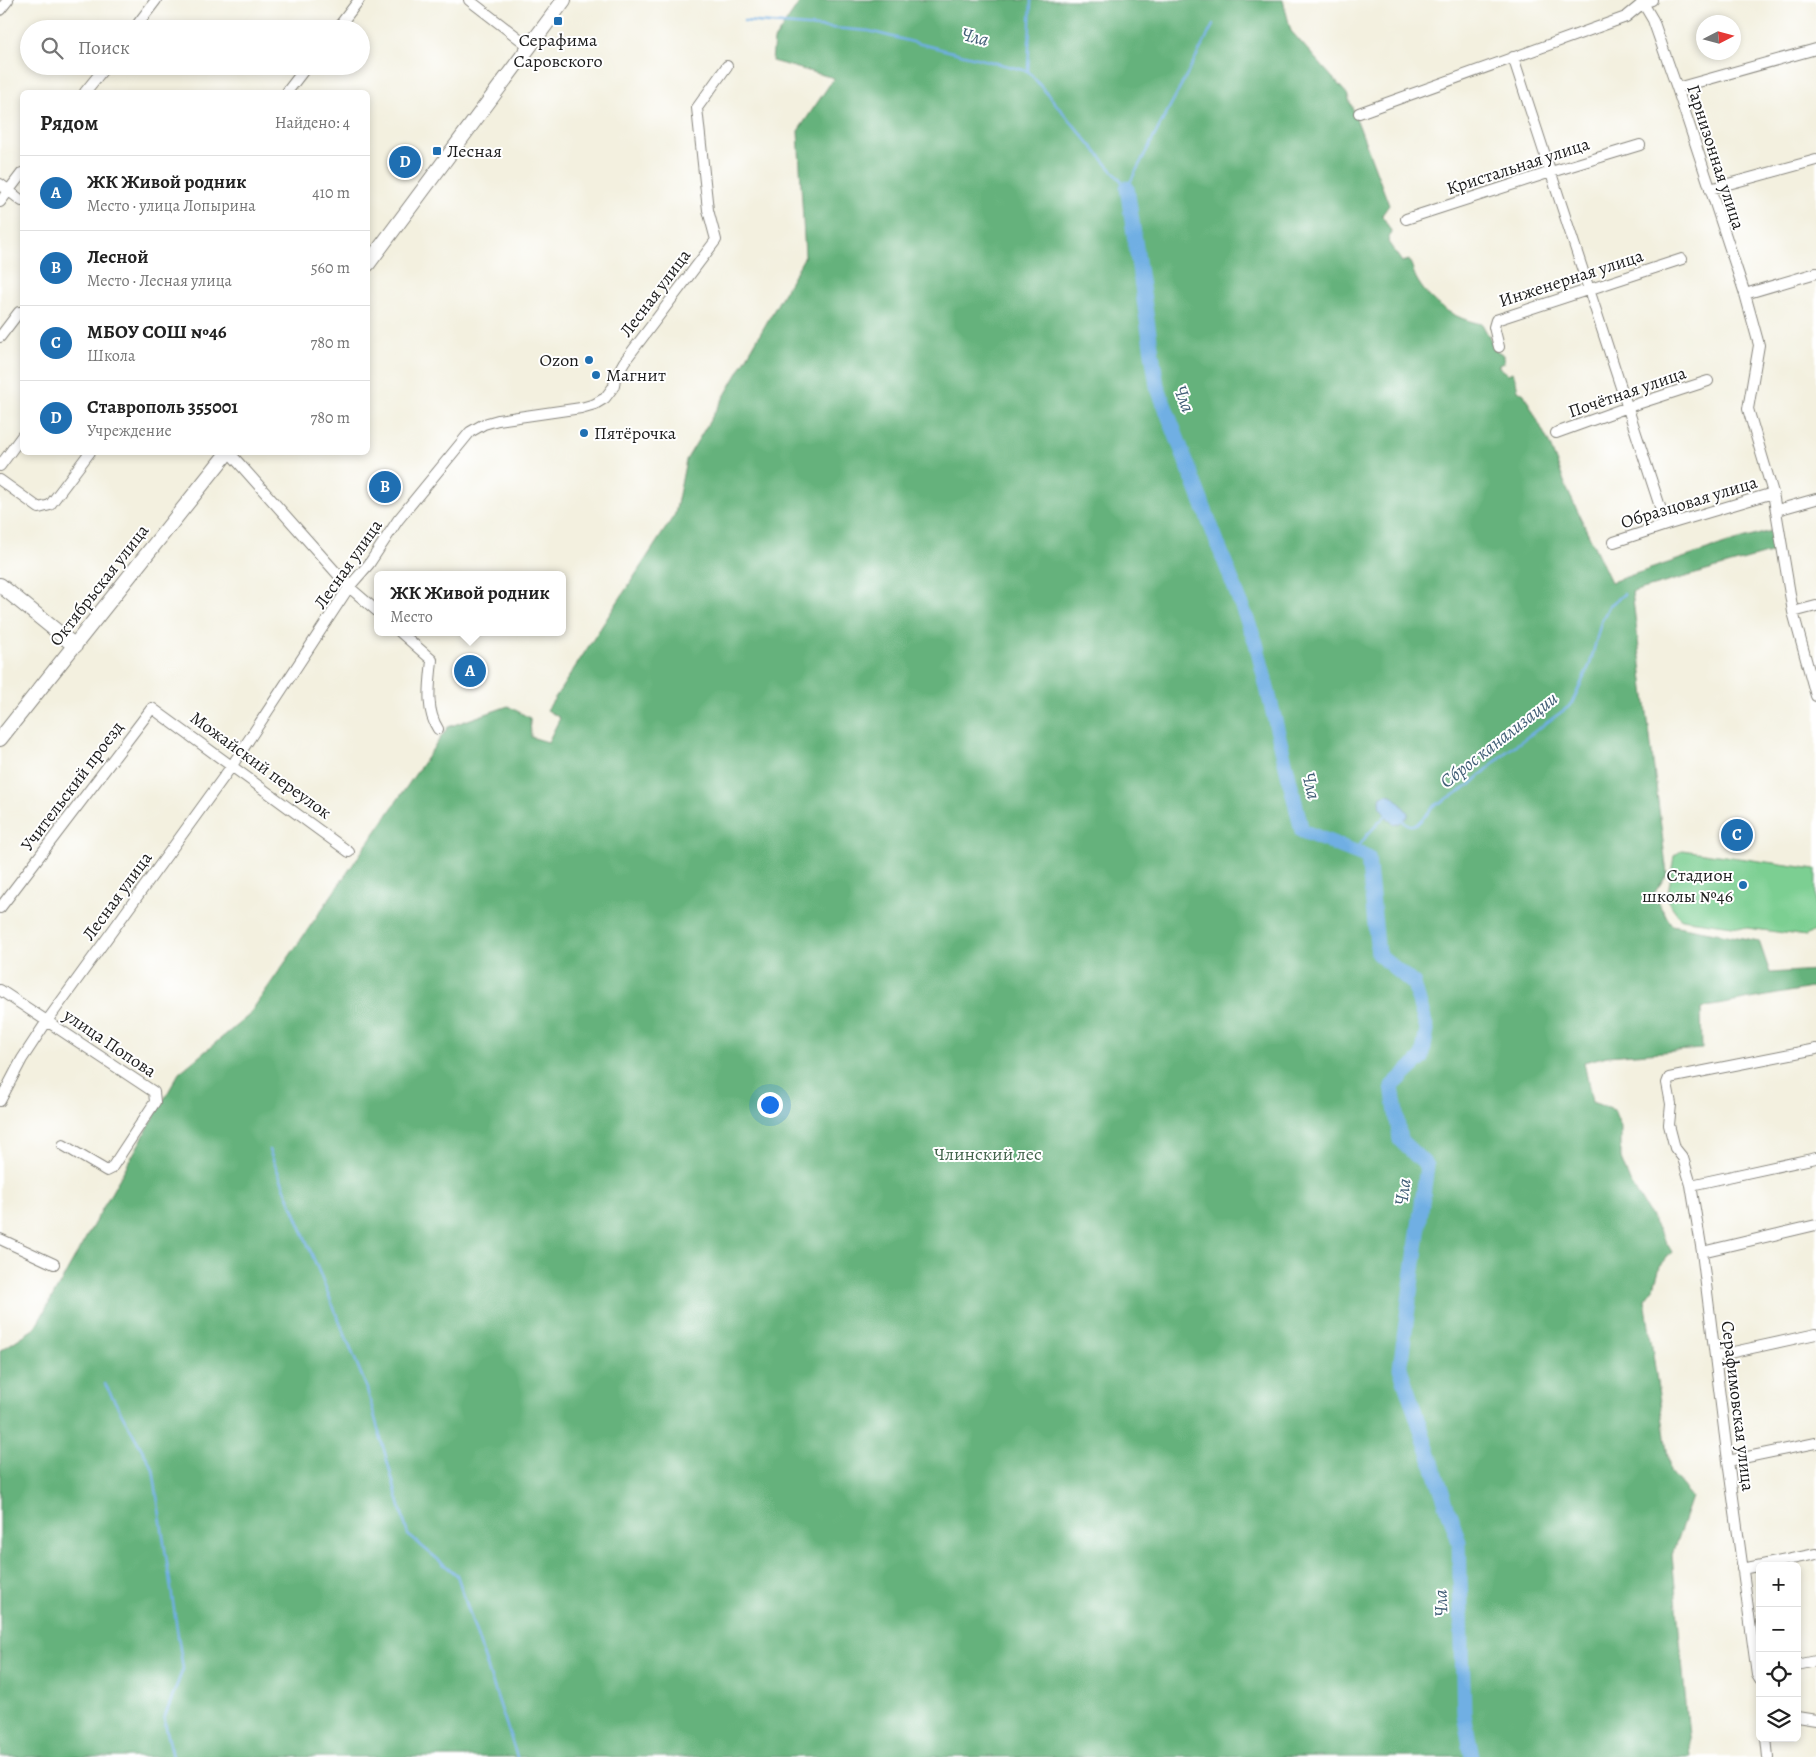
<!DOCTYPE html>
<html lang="ru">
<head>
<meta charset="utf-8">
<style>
  :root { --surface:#fff; --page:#f2f2f2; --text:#222; --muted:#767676; --line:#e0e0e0; --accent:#1f6fb2 }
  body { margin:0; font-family:Alegreya,serif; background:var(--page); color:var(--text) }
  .controls { position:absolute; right:15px; bottom:15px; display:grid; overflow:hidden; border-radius:8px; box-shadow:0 2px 8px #0003 }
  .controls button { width:45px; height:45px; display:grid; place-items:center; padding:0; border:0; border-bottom:1px solid var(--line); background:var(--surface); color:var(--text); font:25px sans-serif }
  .compass { position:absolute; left:1696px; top:15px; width:45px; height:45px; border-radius:50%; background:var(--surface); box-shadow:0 2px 8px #0003; rotate:84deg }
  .you { position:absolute; left:769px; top:1104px; width:18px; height:18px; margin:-12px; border:4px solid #fff; border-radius:50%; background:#1a73e8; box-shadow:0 0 0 8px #1a73e833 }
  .badge { display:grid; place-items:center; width:32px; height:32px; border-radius:50%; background:var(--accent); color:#fff; font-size:16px; font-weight:700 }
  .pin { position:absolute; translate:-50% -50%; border:2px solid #fff; box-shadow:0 1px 5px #0006 }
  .popup { position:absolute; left:374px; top:571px; width:192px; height:65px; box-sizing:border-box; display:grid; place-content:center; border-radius:8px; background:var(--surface); filter:drop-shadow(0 1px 4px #0005); font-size:16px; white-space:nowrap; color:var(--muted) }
  .popup b { font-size:19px; color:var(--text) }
  .popup::after { content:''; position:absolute; left:50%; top:100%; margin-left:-10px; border:10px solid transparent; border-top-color:var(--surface) }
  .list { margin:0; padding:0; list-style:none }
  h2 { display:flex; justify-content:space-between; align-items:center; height:65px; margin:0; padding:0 20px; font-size:21px }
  h2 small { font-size:16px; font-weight:400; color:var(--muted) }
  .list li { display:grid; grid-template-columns:32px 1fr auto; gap:15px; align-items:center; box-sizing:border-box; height:75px; padding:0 20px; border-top:1px solid var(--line) }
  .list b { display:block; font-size:19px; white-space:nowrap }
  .list p { margin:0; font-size:16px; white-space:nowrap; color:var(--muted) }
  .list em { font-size:16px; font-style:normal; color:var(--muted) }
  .icon { flex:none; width:28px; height:28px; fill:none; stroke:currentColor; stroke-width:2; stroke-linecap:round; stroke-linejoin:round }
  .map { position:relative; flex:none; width:1816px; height:1757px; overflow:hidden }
  .search { position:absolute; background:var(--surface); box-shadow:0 2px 8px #0003; left:20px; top:20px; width:350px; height:55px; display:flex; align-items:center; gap:12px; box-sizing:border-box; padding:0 18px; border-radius:28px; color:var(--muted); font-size:19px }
  .panel { position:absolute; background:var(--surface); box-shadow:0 2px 8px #0003; left:20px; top:90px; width:350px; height:365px; border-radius:8px }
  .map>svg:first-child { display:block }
  .green { fill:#7ccf92; stroke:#4c7657 }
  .forest { fill:#65b27c; stroke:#40674c }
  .water { fill:#6fafe3; stroke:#466680 }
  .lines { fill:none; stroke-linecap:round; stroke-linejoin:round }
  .stream { stroke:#6fafe3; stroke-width:2.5 }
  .river { stroke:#6fafe3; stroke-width:15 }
  .street-casing { stroke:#88867e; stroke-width:12 }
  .secondary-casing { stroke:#88867e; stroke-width:16 }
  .street { stroke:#fff; stroke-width:10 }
  .secondary { stroke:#fff; stroke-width:14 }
  .poi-dot { fill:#1f6fb2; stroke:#fff; stroke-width:2 }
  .labels { text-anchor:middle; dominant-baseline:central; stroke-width:4; stroke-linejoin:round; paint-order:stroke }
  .poi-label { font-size:18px; fill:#1c1c1c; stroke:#fff; text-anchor:start }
  .street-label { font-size:18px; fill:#1c1c1c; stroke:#fff }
  .park-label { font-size:18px; fill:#42644b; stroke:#fff }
  .water-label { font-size:19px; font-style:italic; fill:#415e76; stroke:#fff }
</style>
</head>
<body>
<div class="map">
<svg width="1816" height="1757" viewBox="0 0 1816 1757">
  <rect width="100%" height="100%" fill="#fff"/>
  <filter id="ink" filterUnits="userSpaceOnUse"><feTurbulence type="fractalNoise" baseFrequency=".02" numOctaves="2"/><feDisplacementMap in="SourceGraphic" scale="10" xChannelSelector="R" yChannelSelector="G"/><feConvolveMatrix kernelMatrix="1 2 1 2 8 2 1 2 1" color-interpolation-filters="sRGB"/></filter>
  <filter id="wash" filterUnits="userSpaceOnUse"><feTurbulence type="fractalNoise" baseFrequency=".0096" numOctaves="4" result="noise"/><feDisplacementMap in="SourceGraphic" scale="20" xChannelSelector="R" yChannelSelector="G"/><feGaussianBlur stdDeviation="1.12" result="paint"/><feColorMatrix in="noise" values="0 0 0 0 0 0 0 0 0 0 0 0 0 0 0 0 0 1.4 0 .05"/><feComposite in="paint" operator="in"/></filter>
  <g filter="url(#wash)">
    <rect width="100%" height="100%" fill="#f3f0df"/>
    <path class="green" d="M1682,850l134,19 -1,61 -9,6 -125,-17 -14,-19 7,-44z"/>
    <path class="forest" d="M801,0h482l8,31 56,63 42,111 -7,10 9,16 -3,11 14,20 7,-2c4,7 4,12 7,18 14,26 39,41 66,46l15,27 7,4v7l-6,4 10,8 4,-2 4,9 2,9 6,4 25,49 18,46 44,93 117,-39 43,-12 6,20 -145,41 35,282 -14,21 19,30 87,16 11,32 46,-3v17l-115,21 1,41 -95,7 -23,6 8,40 22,8 7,17v32l9,23 42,70 -12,14 -6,21 -9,12 25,172 22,26 -20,58 19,202h-1691v-406l35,-23 144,-255 69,-57 200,-289 60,-21 22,12 1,19 17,5 12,-24 -13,-8 128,-196 11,-54 35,-58 84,-146 -7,-125 36,-53 -62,-17 2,-21z"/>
    <path class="water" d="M1387,794l7,2 14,17v3l-8,7 -6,2c-8,-9 -17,-17 -13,-29z"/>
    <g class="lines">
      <path class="stream" d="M744,21l125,10 159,40 99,117 86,-163
        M1028,71l3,-71
        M1400,819l9,6h7l20,-20 33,-19 36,-33 66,-48 19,-41 11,-42 8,-16 15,-12
        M1355,852l12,-17 21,-22
        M269,1150l97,236 42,149 49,40 60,182
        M105,1384l48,85 30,200 -19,50 9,38"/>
      <path class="river" d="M1127,188l30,198 99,257 46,188 66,26 10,97 36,30 13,46 -5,28 -30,28 8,54 27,26 -27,202 59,174 5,172 8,43"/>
    </g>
  </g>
  <g filter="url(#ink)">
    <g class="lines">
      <defs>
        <path id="street" d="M469,0l61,47
          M1652,0l-9,3 10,17 24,68 68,206
          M0,10l8,-10
          M134,29l22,-29
          M337,29l22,-29
          M1513,57l153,468
          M1677,88l139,-39
          M85,92l21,-26
          M287,92l20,-26
          M1359,113l267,-96 17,-14 -2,-3
          M0,184l22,17
          M1710,189l106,-29
          M0,202l22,-29
          M1406,219l145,-47 89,-27
          M1816,273l-71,21 14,51 -11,64 25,84 20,119 23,84
          M0,337l19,-25h3
          M1499,347l-5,-20 2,-7 186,-61
          M1556,433l72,-26 80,-26
          M229,452l120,135 29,25
          M0,466l22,-30
          M0,480l39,28 11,-3 40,-53
          M1777,510l39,-11
          M1614,542l52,-17 107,-32
          M1793,612l23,-6
          M400,632l32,28c-2,23 -7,49 6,69
          M0,908l152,-200 197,144
          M0,990l154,102 1,10 -44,67 -4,2 -44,-26
          M0,1101l22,-42 25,-38 184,-254 118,-180 20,-23 29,-44 72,-88 14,-8 14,-4 83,-12 14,-4 10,-6 9,-12 1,-8 9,-16 92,-122 -8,-30 -11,-102 30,-42
          M1691,1185l125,-27
          M0,1239l54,25
          M1702,1252l114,-27
          M1715,1356l101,-22
          M1728,1461l88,-18
          M1742,1569l74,-15
          M1797,1665l19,-4
          M1760,1679l-3,-5 -29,-213 -26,-209 -11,-67 -8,-27 -8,-10 -6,-23 2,-21 -4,-21 2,-5 147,-29
          M1797,1717l19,3
          M1766,1738l2,19"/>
        <path id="secondary" d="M368,264l196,-264
          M0,585l75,61
          M0,739l228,-287"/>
      </defs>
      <use href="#street" class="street-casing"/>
      <use href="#secondary" class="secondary-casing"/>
      <use href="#street" class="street"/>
      <use href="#secondary" class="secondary"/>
    </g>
  </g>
  <g class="poi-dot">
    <rect x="553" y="16" width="10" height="10" rx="2.5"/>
    <rect x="432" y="146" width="10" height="10" rx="2.5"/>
    <circle cx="589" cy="360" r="5"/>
    <circle cx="596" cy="375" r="5"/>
    <circle cx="584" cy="433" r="5"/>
    <circle cx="1743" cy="885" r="5"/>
  </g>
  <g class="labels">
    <g class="poi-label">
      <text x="558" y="40" text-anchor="middle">Серафима<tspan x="558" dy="21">Саровского</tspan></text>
      <text x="447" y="151">Лесная</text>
      <text x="579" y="360" text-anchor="end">Ozon</text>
      <text x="606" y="375">Магнит</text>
      <text x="594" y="433">Пятёрочка</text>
      <text x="1733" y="875" text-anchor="end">Стадион<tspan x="1733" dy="21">школы №46</tspan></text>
    </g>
    <g class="street-label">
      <text transform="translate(1716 157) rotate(72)">Гарнизонная улица</text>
      <text transform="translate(1518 166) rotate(-18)">Кристальная улица</text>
      <text transform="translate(1571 278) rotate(-18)">Инженерная улица</text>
      <text transform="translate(655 293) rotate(-53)">Лесная улица</text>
      <text transform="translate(1627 392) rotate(-19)">Почётная улица</text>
      <text transform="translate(1689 502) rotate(-17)">Образцовая улица</text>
      <text transform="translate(348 564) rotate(-55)">Лесная улица</text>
      <text transform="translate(99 585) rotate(-52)">Октябрьская улица</text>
      <text transform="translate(261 765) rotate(36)">Можайский переулок</text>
      <text transform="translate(72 786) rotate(-53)">Учительский проезд</text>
      <text transform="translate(117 896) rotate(-54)">Лесная улица</text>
      <text transform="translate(110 1043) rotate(34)">улица Попова</text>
      <text transform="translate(1738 1406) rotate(83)">Серафимовская улица</text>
    </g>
    <g class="park-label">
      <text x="988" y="1154">Члинский лес</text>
    </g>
    <g class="water-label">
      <text transform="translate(975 37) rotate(14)">Чла</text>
      <text transform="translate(1184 399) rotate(69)">Чла</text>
      <text transform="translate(1499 740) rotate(-38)">Сброс канализации</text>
      <text transform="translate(1311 786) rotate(76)">Чла</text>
      <text transform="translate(1403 1192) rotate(-82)">Чла</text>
      <text transform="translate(1441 1603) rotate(-92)">Чла</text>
    </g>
  </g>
</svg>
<div class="controls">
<button>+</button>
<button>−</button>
<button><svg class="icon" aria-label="locate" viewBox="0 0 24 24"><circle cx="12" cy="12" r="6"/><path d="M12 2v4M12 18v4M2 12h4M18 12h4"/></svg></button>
<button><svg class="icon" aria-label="layers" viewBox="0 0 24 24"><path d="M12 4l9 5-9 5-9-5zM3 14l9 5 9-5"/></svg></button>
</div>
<svg class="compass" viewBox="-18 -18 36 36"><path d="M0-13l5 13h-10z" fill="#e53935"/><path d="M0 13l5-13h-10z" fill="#767676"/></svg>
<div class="you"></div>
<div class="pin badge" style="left:470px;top:671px">A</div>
<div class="popup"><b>ЖК Живой родник</b>Место</div>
<div class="pin badge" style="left:385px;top:487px">B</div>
<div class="pin badge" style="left:1737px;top:835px">C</div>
<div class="pin badge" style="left:405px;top:162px">D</div>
<div class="search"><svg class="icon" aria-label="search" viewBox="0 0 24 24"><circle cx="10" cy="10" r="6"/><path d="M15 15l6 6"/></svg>Поиск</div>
<section class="panel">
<h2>Рядом<small>Найдено: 4</small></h2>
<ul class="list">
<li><span class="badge">A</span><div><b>ЖК Живой родник</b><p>Место · улица Лопырина</p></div><em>410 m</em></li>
<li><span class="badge">B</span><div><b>Лесной</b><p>Место · Лесная улица</p></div><em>560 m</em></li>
<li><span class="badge">C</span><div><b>МБОУ СОШ №46</b><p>Школа</p></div><em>780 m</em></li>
<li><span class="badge">D</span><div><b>Ставрополь 355001</b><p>Учреждение</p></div><em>780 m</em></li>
</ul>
</section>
</div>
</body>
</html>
